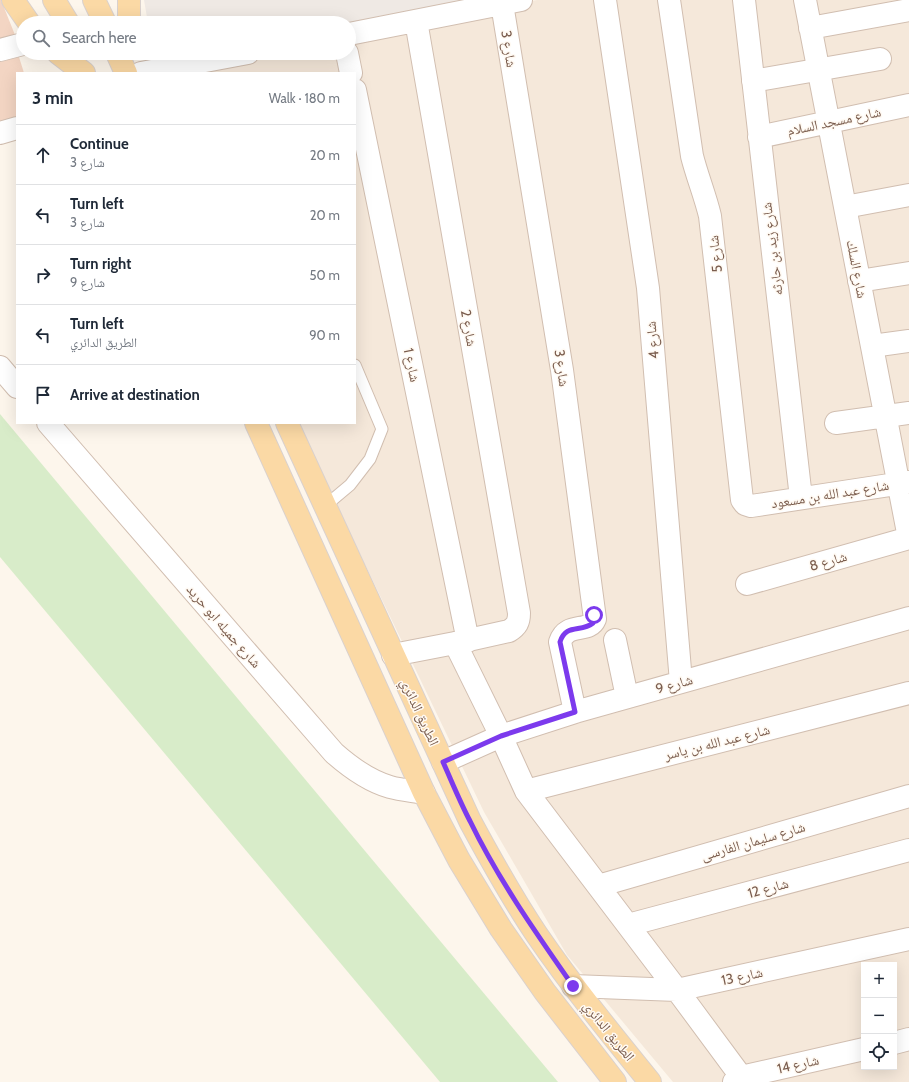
<!DOCTYPE html>
<html lang="en">
<head>
<meta charset="utf-8">
<style>
  :root { --surface:#fff; --page:#f2f2f3; --text:#1f2937; --muted:#747a83; --line:#e0e1e3 }
  body { margin:0; font-family:Cabin,"Noto Naskh Arabic",sans-serif; background:var(--page); color:var(--text) }
  .controls { position:absolute; right:12px; bottom:12px; display:grid; overflow:hidden; border-radius:0px; box-shadow:0 4px 16px #0002 }
  .controls button { width:36px; height:36px; display:grid; place-items:center; padding:0; border:0; border-bottom:1px solid var(--line); background:var(--surface); color:var(--text); font:20px sans-serif }
  .stop { position:absolute; width:12px; height:12px; margin:-9px; border:3px solid #7c3aed; border-radius:50%; background:#fff }
  .stop.end { background:#7c3aed; border-color:#fff; box-shadow:0 1px 4px #0008 }
  .list { margin:0; padding:0; list-style:none }
  h2 { display:flex; justify-content:space-between; align-items:center; height:52px; margin:0; padding:0 16px; font-size:17px }
  h2 small { font-size:13px; font-weight:400; color:var(--muted) }
  .list li { display:grid; grid-template-columns:26px 1fr auto; gap:12px; align-items:center; box-sizing:border-box; height:60px; padding:0 16px; border-top:1px solid var(--line) }
  .list b { display:block; font-size:15px; white-space:nowrap }
  .list p { margin:0; font-size:13px; white-space:nowrap; color:var(--muted) }
  .list em { font-size:13px; font-style:normal; color:var(--muted) }
  .icon { flex:none; width:22px; height:22px; fill:none; stroke:currentColor; stroke-width:2; stroke-linecap:round; stroke-linejoin:round }
  .map { position:relative; flex:none; width:909px; height:1082px; overflow:hidden }
  .search { position:absolute; background:var(--surface); box-shadow:0 4px 16px #0002; left:16px; top:16px; width:340px; height:44px; display:flex; align-items:center; gap:10px; box-sizing:border-box; padding:0 14px; border-radius:22px; color:var(--muted); font-size:15px }
  .panel { position:absolute; background:var(--surface); box-shadow:0 4px 16px #0002; left:16px; top:72px; width:340px; height:352px; border-radius:0px }
  .map>svg:first-child { display:block }
  .residential { fill:#f5e8da; fill-rule:evenodd }
  .industrial { fill:#efe9e4 }
  .green { fill:#d8ecc9 }
  .building { fill:#f3d5c3 }
  .lines { fill:none; stroke-linecap:round; stroke-linejoin:round }
  .service-casing { stroke:#d1beb0; stroke-width:13 }
  .minor-casing { stroke:#d1beb0; stroke-width:24 }
  .tertiary-casing { stroke:#d1beb0; stroke-width:24 }
  .primary-casing { stroke:#dad1cd; stroke-width:24 }
  .service { stroke:#fff; stroke-width:11 }
  .minor { stroke:#fff; stroke-width:22 }
  .tertiary { stroke:#fff; stroke-width:22 }
  .primary { stroke:#fbd9a5; stroke-width:22 }
  .route { stroke:#7c3aed; stroke-width:5 }
  .labels { text-anchor:middle; dominant-baseline:central; stroke-width:3; stroke-linejoin:round; paint-order:stroke }
  .street-label { font-size:14px; fill:#7a5c4d; stroke:#fffaf3 }
</style>
</head>
<body>
<div class="map">
<svg width="909" height="1082" viewBox="0 0 909 1082">
  <rect width="100%" height="100%" fill="#fdf6ec"/>
  <path class="residential" d="M537,0h372v1082h-236l-106,-127 -83,-143 -187,-389h58v-350h-194l103,-20h85v-17zM864,965h30v102h-30z"/>
  <path class="industrial" d="M144,0h324l-121,23h-199z
    M152,53h36l-35,7z"/>
  <path class="green" d="M0,414l558,668h-118l-440,-525z"/>
  <path class="building" d="M0,0h1l16,40 -17,4z
    M19,57l5,16h-7v53l-17,4v-68z"/>
  <g class="lines">
    <defs>
      <path id="service" d="M325,506l25,-21 20,-26 12,-30 -27,-64"/>
      <path id="minor" d="M605,0l43,288 33,394
        M669,0l23,156c5,20 13,39 18,60l32,284 3,4 6,2 158,-24
        M744,0l57,498
        M805,0l104,538
        M502,4l60,366 33,249c-6,15 -28,2 -35,23l15,70
        M810,28l99,-18
        M349,34l172,-34
        M0,50l23,-6
        M347,53l4,20
        M141,73l107,-20
        M753,81l127,-22
        M355,90l113,551
        M0,133l17,-5
        M759,137l150,-32
        M845,207l64,-12
        M859,281l50,-8
        M872,346l37,-5
        M836,423l73,-10
        M747,584l162,-46
        M615,640l12,57
        M455,643l46,93 25,55 151,199 68,92
        M393,655l62,-12 54,-12c8,-5 10,-9 10,-18l-103,-592
        M443,762l58,-26 74,-24 334,-94
        M526,791l383,-98
        M598,886l311,-90
        M628,925l281,-75
        M573,986l104,4 232,-51
        M894,1043l15,-4
        M734,1082l7,-5 123,-28"/>
      <path id="tertiary" d="M0,367l17,20
        M48,423l286,330c17,15 35,28 56,34 11,3 23,4 34,6"/>
      <path id="primary" d="M13,0l16,23
        M54,0l14,23
        M94,0l11,23
        M129,0v23
        M58,53l26,20
        M117,53l9,20
        M256,423l168,370 35,67 42,69 44,63 70,90
        M287,423l183,398c21,39 42,77 67,114 35,51 74,99 113,147"/>
    </defs>
    <use href="#service" class="service-casing"/>
    <use href="#minor" class="minor-casing"/>
    <use href="#tertiary" class="tertiary-casing"/>
    <use href="#primary" class="primary-casing"/>
    <use href="#service" class="service"/>
    <use href="#minor" class="minor"/>
    <use href="#tertiary" class="tertiary"/>
    <use href="#primary" class="primary"/>
  </g>
  <g class="lines">
    <path class="route" d="M573,986c-37,-53 -75,-107 -103,-165 -10,-19 -18,-39 -27,-59l58,-26 74,-24 -15,-70c6,-19 21,-9 33,-19l1,-8"/>
  </g>
  <g class="labels">
    <g class="street-label">
      <text transform="translate(509 49) rotate(81)">شارع 3</text>
      <text transform="translate(834 121) rotate(-12)">شارع مسجد السلام</text>
      <text transform="translate(772 249) rotate(-97)">شارع زيد بن حارثه</text>
      <text transform="translate(715 254) rotate(-96)">شارع 5</text>
      <text transform="translate(857 269) rotate(79)">شارع السلك</text>
      <text transform="translate(469 328) rotate(80)">شارع 2</text>
      <text transform="translate(652 340) rotate(-95)">شارع 4</text>
      <text transform="translate(412 365) rotate(78)">شارع 1</text>
      <text transform="translate(562 368) rotate(82)">شارع 3</text>
      <text transform="translate(830 494) rotate(-9)">شارع عبد الله بن مسعود</text>
      <text transform="translate(828 561) rotate(-16)">شارع 8</text>
      <text transform="translate(224 626) rotate(49)">شارع جميله ابو حريد</text>
      <text transform="translate(674 684) rotate(-16)">شارع 9</text>
      <text transform="translate(420 712) rotate(65)">الطريق الدائري</text>
      <text transform="translate(717 742) rotate(-14)">شارع عبد الله بن ياسر</text>
      <text transform="translate(753 841) rotate(-16)">شارع سليمان الفارسى</text>
      <text transform="translate(768 888) rotate(-15)">شارع 12</text>
      <text transform="translate(742 976) rotate(-12)">شارع 13</text>
      <text transform="translate(609 1031) rotate(51)">الطريق الدائري</text>
      <text transform="translate(798 1064) rotate(-13)">شارع 14</text>
    </g>
  </g>
</svg>
<div class="controls">
<button>+</button>
<button>−</button>
<button><svg class="icon" aria-label="locate" viewBox="0 0 24 24"><circle cx="12" cy="12" r="6"/><path d="M12 2v4M12 18v4M2 12h4M18 12h4"/></svg></button>
</div>
<div class="stop" style="left:594px;top:615px"></div>
<div class="stop end" style="left:573px;top:986px"></div>
<div class="search"><svg class="icon" aria-label="search" viewBox="0 0 24 24"><circle cx="10" cy="10" r="6"/><path d="M15 15l6 6"/></svg>Search here</div>
<section class="panel">
<h2>3 min<small>Walk · 180 m</small></h2>
<ul class="list">
<li><svg class="icon" aria-label="ahead" viewBox="0 0 24 24"><path d="M12 20V5M6 11l6-6 6 6"/></svg><div><b>Continue</b><p>شارع 3</p></div><em>20 m</em></li>
<li><svg class="icon" aria-label="left" viewBox="0 0 24 24"><path d="M17 20v-9H6M10 6l-5 5 5 5"/></svg><div><b>Turn left</b><p>شارع 3</p></div><em>20 m</em></li>
<li><svg class="icon" aria-label="right" viewBox="0 0 24 24"><path d="M7 20v-9h11M14 6l5 5-5 5"/></svg><div><b>Turn right</b><p>شارع 9</p></div><em>50 m</em></li>
<li><svg class="icon" aria-label="left" viewBox="0 0 24 24"><path d="M17 20v-9H6M10 6l-5 5 5 5"/></svg><div><b>Turn left</b><p>الطريق الدائري</p></div><em>90 m</em></li>
<li><svg class="icon" aria-label="arrive" viewBox="0 0 24 24"><path d="M6 21V4h12l-3 4 3 4H6"/></svg><div><b>Arrive at destination</b></div></li>
</ul>
</section>
</div>
</body>
</html>
